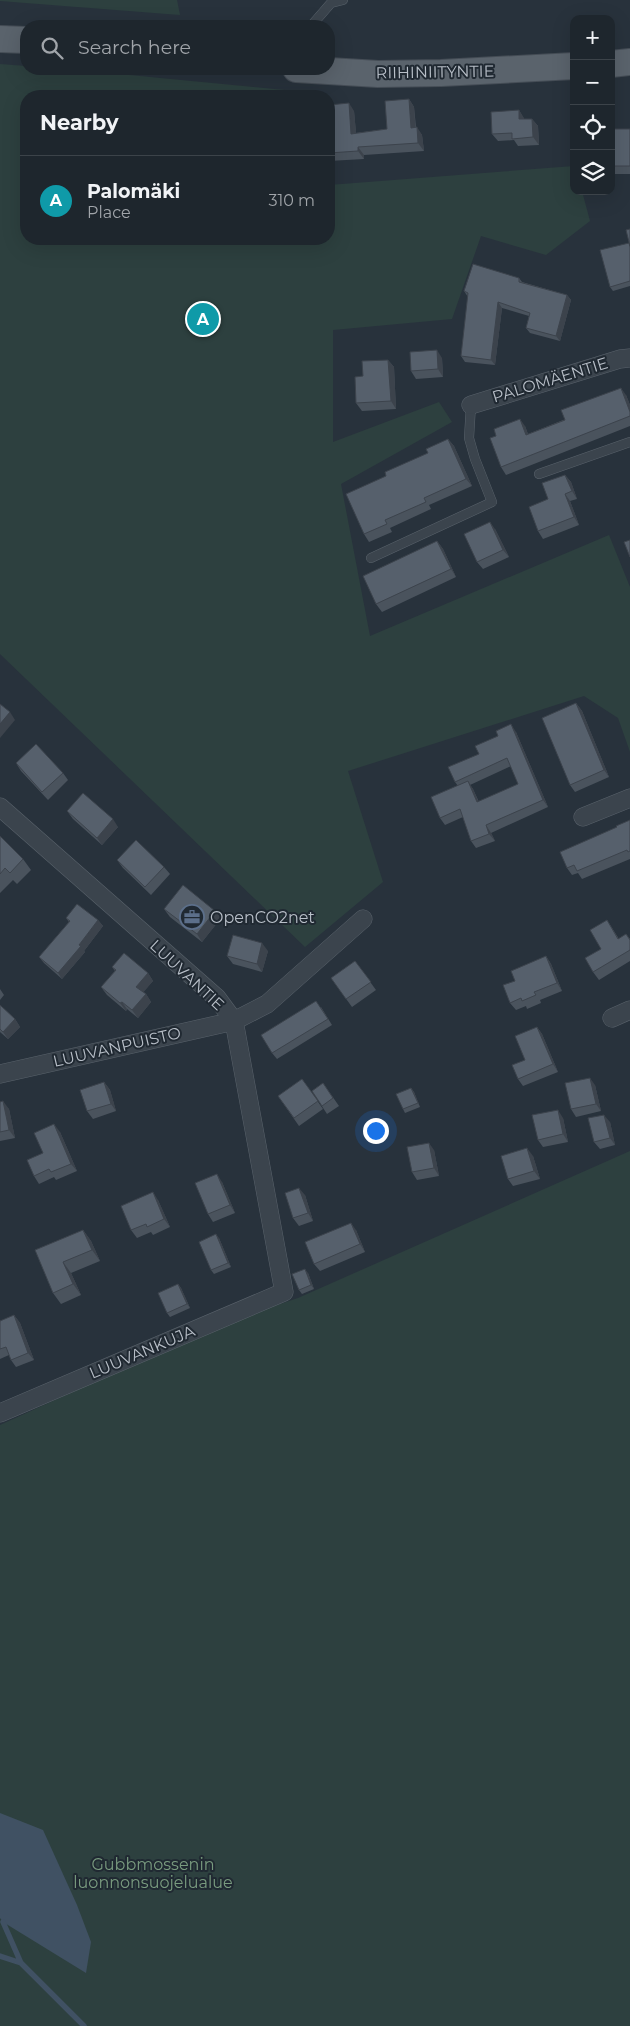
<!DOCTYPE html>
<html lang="en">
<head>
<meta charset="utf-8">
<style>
  :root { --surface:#1e262d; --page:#2b3239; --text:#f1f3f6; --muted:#a1a5aa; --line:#3c4349; --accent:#98bdec }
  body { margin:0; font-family:Montserrat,sans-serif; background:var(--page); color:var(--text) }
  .controls { position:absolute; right:15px; top:15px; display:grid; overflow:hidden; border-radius:10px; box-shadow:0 5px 20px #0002 }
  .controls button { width:45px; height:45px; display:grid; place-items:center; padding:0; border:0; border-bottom:1px solid var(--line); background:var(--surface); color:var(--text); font:25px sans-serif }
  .you { position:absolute; left:375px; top:1130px; width:18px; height:18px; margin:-12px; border:4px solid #fff; border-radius:50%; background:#1a73e8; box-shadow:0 0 0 8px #1a73e833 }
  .badge { display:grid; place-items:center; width:32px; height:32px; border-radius:50%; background:var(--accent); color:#fff; font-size:16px; font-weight:700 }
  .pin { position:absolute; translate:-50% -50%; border:2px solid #fff; box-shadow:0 1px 5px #0006 }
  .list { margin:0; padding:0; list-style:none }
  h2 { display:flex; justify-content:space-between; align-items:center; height:65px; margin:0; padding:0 20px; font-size:21px }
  h2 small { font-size:16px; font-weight:400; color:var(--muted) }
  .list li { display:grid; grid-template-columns:32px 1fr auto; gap:15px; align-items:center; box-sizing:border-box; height:90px; padding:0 20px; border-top:1px solid var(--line) }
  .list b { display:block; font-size:19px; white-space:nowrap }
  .list p { margin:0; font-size:16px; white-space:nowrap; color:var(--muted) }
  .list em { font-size:16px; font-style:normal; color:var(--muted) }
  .icon { flex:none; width:28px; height:28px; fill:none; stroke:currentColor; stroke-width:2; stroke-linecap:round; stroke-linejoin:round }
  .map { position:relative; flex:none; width:630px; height:2026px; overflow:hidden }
  .search { position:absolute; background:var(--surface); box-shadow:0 5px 20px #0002; left:20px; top:20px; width:315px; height:55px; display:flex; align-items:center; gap:12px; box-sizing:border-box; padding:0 18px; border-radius:20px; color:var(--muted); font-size:19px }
  .panel { position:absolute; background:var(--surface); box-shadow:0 5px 20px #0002; left:20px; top:90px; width:315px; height:155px; border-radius:20px }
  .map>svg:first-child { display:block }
  .green { fill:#2d403f }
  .water { fill:#405163 }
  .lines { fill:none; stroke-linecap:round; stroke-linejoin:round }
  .stream { stroke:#405163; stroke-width:5.5 }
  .service-casing { stroke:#59626b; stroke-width:10 }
  .minor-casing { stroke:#59626b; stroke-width:19 }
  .primary-casing { stroke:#454d56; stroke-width:28 }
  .service { stroke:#3b444d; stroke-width:9 }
  .minor { stroke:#3b444d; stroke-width:18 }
  .primary { stroke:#5a636c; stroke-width:26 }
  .wall { fill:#4a535d; fill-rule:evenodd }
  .shaded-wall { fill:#3c434c }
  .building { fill:#56606c; stroke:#3c434c }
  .labels { text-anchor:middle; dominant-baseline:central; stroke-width:4; stroke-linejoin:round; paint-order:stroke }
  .street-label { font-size:16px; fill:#b8bfc8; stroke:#202932 }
  .poi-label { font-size:16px; fill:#b8bfc8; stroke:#202932; text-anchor:start }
  .park-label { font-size:16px; fill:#799b7f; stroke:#202932 }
</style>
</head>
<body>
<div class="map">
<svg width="630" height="2026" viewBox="0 0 630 2026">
  <rect width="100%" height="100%" fill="#28323c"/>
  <path class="green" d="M0,0h177l3,15 -180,-14z
    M0,64l26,2v3l52,1 217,21 1,5h-270v143h303v-54l245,-19v25h8l8,30 -44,34 -65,-19 -29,83 -119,11v112l106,-40 13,20 -111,62 29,152 239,-101 21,52v165l-12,-34 -34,-22 -236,75 35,111 -78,65 -305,-293z
    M630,1151v875h-630v-601l229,-104 69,-23z"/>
  <path class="water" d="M0,1813l43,17 34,75 14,37 -5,31 -83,-51 -3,-4z"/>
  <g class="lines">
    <path class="stream" d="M3,1922l18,41 63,63
      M0,1956l21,7"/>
    <defs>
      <path id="service" d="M311,26l20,-23 12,-3
        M539,474l91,-32
        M371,558l121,-56 -17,-43 -6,-21 2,-33"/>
      <path id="minor" d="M471,405l149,-46 10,-1
        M0,807l217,191 17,23 50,271 -284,121
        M583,817l47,-19
        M612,1018l18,-8
        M0,1074l234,-53 33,-17 96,-85"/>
      <path id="primary" d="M0,39l26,1
        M611,64l19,-2
        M296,69l82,5 63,-1 133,-7"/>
    </defs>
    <use href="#service" class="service-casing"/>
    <use href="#minor" class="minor-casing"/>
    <use href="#primary" class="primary-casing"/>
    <use href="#service" class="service"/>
    <use href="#minor" class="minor"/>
    <use href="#primary" class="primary"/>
  </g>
  <path class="wall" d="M409,99l5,8 2,20 6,8 2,16 -60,4v4l-35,2v-56l25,6 2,22 31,-4z
    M519,110l5,9h8l6,7 1,19 -21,1 -4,-6 -16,1 -6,-7z
    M630,129v45h-19v-36h3z
    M630,229v57l-17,5 -3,-4 19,-44z
    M519,278l3,4 45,13 4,5 -11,41 -30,-8 -4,-5 3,-12 -27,-8 -7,57 -30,-3 -4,-6 7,-59 -4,-6z
    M442,358l1,19 -27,2 -5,-8z
    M388,360l6,7 2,42 -34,2 -6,-8 7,-27z
    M626,395l4,10v21l-124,49 -5,-8 -5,-31 29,-10 3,8z
    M448,439l6,7 18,40 -43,19 2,4 -41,19 2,4 -23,10 -5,-8 22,-58 42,-23z
    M565,475l6,7 6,17 -7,2 9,24 -36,14 -5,-8 10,-32z
    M495,529l14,28 -26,12 -6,-7z
    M437,541l6,8 13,28 -74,35 -6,-8z
    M576,703l6,8 27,66 -34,15 -5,-7z
    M516,732l32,75 -57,26 4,8 -19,7 -5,-7 -8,-24 -18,8 -5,-7 18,-32 -3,-4 24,-28zM511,766l7,18 -39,18 -6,-13 -3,-4z
    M16,763l47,10 5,7 -20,20 -27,-29z
    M67,811l51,16 -16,18 -29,-26z
    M630,820v39l-48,20 -4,-6 -6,2 -5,-7 50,-41z
    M0,836l23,23 8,11 -14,14 -4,-4 -13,13z
    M117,860l47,7 6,7 -19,21 -28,-27z
    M164,909l51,2 6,7 -19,24 -32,-25z
    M66,918l32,2 5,6 -19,25 1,1 -23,27 -18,-16 -5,-6 30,-35z
    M607,920l12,19 7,-5 4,5v22l-31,19 -6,-8 8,-23z
    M268,951l-6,21 -29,-8 -6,-8z
    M546,956l5,8 11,27 -22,9 1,3 -14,6 -1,-3 -10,4 -6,-7 5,-22z
    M355,961l21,29 -24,17 -21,-29z
    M112,967l36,6 5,8 -10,11 3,2 5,8 -13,16 -11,-9 -1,2 -19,-16 -6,-8 14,-16z
    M0,989l4,6 -4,5z
    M0,1005l15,14 5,8 -12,12 -8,-7z
    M321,1007l11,18 -55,34 -5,-6z
    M537,1027l5,7 16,38 -35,14 -5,-7z
    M302,1079l21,30 -24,17 -21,-30z
    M104,1082l6,8 6,21 -23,8 -6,-8z
    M323,1083l16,23 -12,8 -15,-23z
    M595,1085l6,26 -25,6 -5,-8z
    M411,1088l3,4 6,15 -15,6 -2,-4z
    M0,1102l9,7 6,29 -15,3z
    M563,1118l5,24 -25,5 -5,-7z
    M610,1122l5,23 -15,4 -6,-7z
    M60,1132l17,39 -21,9 -2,-3 -15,7 -5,-8 9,-23z
    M434,1150l5,26 -22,4 -5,-8z
    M533,1156l7,23 -27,7 -5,-7z
    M222,1182l13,31 -22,9 -5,-8z
    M305,1195l8,26 -14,5 -6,-8z
    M158,1200l12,27 -17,8 -2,-3 -14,6 -6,-8z
    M83,1230l8,11 9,20 -29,12 10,22 -20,9 -8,-11 -18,-43z
    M356,1230l9,22 -45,19 -6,-7z
    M219,1238l12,29 -17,7 -3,-4z
    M308,1273l6,16 -12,5 -3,-4z
    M178,1284l3,4 9,20 -20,9 -3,-4z
    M14,1315l6,8 14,37 -18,7 -5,-7 -2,-5 -9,4v-38z"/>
  <path class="shaded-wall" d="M409,99l5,8 2,28 -5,-7z
    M349,103l5,8 3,31 -6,-8z
    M519,110l5,8 1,9 -6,-8z
    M532,119l6,7 1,19 -6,-8z
    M417,127l5,8 2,16 -6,-8z
    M358,147l6,8v4l-6,-8z
    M567,295l4,5 -11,41 -4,-5z
    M498,302l4,6 -7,57 -4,-5z
    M437,350l5,8 1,19 -5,-8z
    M388,360l6,7 2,42 -5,-8z
    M621,388l5,7 4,10v7z
    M520,419l5,7 6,17 -5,-8z
    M448,439l6,7 18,40 -6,-7z
    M565,475l6,7 6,17 -5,-8z
    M565,494l5,7 9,24 -5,-8z
    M490,522l5,7 14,28 -6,-7z
    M437,541l6,8 13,28 -5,-8z
    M576,703l6,8 27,66 -5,-7z
    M10,712l5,8 -15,18v-14z
    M511,724l5,8 32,75 -5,-7z
    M468,781l5,8 9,21 -5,-8z
    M113,819l5,8 -16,18 -5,-7z
    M486,825l5,8 4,8 -6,-7z
    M215,911l6,7 -19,24 -5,-8z
    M98,920l5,6 -19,25 1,1 -23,27 -4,-6z
    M262,943l6,8 -6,21 -5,-8z
    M546,956l5,8 11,27 -5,-8z
    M148,973l5,8 -11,13 -6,-7z
    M146,994l5,8 -13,16 -6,-8z
    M122,1002l5,7 -1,2 -6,-8z
    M15,1019l5,8 -12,12 -5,-7z
    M537,1027l5,7 16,38 -5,-8z
    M590,1078l5,7 6,26 -5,-7z
    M104,1082l6,8 6,21 -5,-7z
    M411,1088l3,4 6,15 -2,-4z
    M3,1101l6,8 6,29 -6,-8z
    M558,1110l5,8 5,24 -5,-8z
    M604,1115l6,7 5,23 -5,-7z
    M54,1124l6,8 17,39 -6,-7z
    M429,1143l5,7 5,26 -5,-8z
    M527,1148l6,8 7,23 -6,-8z
    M217,1174l5,8 13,31 -5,-8z
    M299,1188l6,7 8,26 -5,-8z
    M153,1192l5,8 12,27 -6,-8z
    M351,1223l5,7 9,22 -5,-8z
    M83,1230l8,11 9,20 -8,-11z
    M216,1234l3,4 12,29 -3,-4z
    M63,1262l8,11 10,22 -8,-11z
    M305,1269l3,4 6,16 -3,-4z
    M178,1284l3,4 9,20 -3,-4z
    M14,1315l6,8 14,37 -6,-7z"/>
  <path class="building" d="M409,99l2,29 6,-1 1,16 -60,4v4l-29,2v-48l20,-2 2,31 36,-5 -2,-28z
    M519,110v9h13l1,18 -21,2v-6l-20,1 -1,-22z
    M614,129h16v37h-19v-28h3z
    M630,229v17l-4,-16z
    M629,243l1,4v34l-20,6 -10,-37z
    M473,264l46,14v4l48,13 -11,41 -30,-8 4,-15 -32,-11 -7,58 -30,-4 7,-63 -4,-2z
    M437,350l1,19 -27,2 -1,-19z
    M388,360l3,41 -35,2 -1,-26 8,-1 -1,-15z
    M621,388l9,24v4l-129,51 -11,-29 6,-2 -2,-7 26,-10 6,16 39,-15 -4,-10z
    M448,439l18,40 -42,19 2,4 -41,18 2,4 -23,10 -18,-40 40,-18 -1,-4 43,-19 -2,-4z
    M565,475l7,16 -7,3 9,23 -36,14 -9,-24 19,-8 -6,-16z
    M490,522l13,28 -26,12 -13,-28z
    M630,540v17l-6,-15z
    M437,541l14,28 -75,35 -13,-28z
    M576,703l28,67 -34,15 -28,-67z
    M0,704l10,8 -10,12z
    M511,724l32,76 -57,25 3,9 -18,7 -11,-32 -20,9 -9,-21 37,-16 9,21 41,-18 -11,-26 -52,24 -7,-15 31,-13 -4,-8 23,-10 -2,-5z
    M36,744l27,29 -21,19 -26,-29z
    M83,793l30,26 -16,19 -30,-27z
    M630,820v31l-2,1 -1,-2 -50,21 -3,-6 -7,3 -7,-16 57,-25 -1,-1z
    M0,836l23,23 -13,14 -5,-5 -5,6z
    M136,840l28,27 -19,20 -28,-27z
    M183,885l32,26 -18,23 -33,-25z
    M77,904l21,16 -19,25 2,1 -23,27 -19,-16 31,-36 -4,-3z
    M607,920l11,19 8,-5 4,6v10l-37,22 -8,-14 16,-9 -11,-19z
    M233,935l29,8 -5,21 -30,-8z
    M124,953l24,20 -12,14 10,7 -14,16 -10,-8 -2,1 -19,-16 15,-17 -4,-3z
    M546,956l11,27 -23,9 2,3 -14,6 -1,-3 -11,5 -7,-18 12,-4 -4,-10z
    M355,961l16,21 -25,17 -15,-21z
    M316,1001l12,18 -56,34 -11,-18z
    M0,1005l15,14 -12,13 -3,-3z
    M537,1027l16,37 -35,15 -6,-14 13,-5 -10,-24z
    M590,1078l6,26 -25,5 -6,-26z
    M302,1079l16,22 -24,17 -16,-22z
    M104,1082l7,22 -24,7 -7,-21z
    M323,1083l10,15 -11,8 -10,-15z
    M411,1088l7,15 -15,6 -7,-15z
    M3,1101l6,29 -9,2v-30z
    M558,1110l5,24 -25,6 -6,-25z
    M604,1115l6,23 -16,4 -6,-24z
    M54,1124l17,40 -20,8 -2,-3 -15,7 -7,-16 16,-7 -9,-20z
    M429,1143l5,25 -22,4 -5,-25z
    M527,1148l7,23 -26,8 -7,-23z
    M217,1174l13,31 -22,9 -13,-31z
    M299,1188l9,25 -15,5 -8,-25z
    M153,1192l11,27 -17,8 -1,-3 -15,6 -10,-24z
    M351,1223l9,21 -46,20 -9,-22z
    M83,1230l9,20 -29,12 10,22 -20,9 -18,-43z
    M216,1234l12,29 -17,7 -12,-28z
    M305,1269l6,16 -12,5 -7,-16z
    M178,1284l9,20 -20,9 -9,-20z
    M14,1315l14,38 -17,7 -5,-13 -6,2v-28z"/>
  <defs>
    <symbol id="office-ring" viewBox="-11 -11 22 22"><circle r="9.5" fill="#202932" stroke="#5c6f8a" stroke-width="1.5"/><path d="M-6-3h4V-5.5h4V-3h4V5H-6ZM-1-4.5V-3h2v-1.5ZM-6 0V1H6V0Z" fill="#5c6f8a"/></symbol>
  </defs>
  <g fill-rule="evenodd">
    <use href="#office-ring" x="178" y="903" width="28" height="28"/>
  </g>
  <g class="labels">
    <g class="street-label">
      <text transform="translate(435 72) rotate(-1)">RIIHINIITYNTIE</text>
      <text transform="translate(550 380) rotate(-17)">PALOMÄENTIE</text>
      <text transform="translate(187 975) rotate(43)">LUUVANTIE</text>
      <text transform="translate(117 1047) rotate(-13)">LUUVANPUISTO</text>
      <text transform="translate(142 1352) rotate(-23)">LUUVANKUJA</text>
    </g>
    <g class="poi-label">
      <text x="210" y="917">OpenCO2net</text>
    </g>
    <g class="park-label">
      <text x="153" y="1864">Gubbmossenin<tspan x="153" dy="18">luonnonsuojelualue</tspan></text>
    </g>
  </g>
</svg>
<div class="controls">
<button>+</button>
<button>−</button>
<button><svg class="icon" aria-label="locate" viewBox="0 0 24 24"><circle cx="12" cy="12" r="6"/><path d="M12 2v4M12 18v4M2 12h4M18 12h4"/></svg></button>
<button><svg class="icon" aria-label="layers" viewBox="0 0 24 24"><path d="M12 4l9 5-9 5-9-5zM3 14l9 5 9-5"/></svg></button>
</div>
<div class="you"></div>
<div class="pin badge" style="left:203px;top:319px;background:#0f9aa8">A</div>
<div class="search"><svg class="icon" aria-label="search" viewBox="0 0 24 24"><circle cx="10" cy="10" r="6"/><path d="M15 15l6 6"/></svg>Search here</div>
<section class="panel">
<h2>Nearby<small></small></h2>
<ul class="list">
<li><span class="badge" style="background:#0f9aa8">A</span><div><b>Palomäki</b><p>Place</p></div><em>310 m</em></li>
</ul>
</section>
</div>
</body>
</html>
